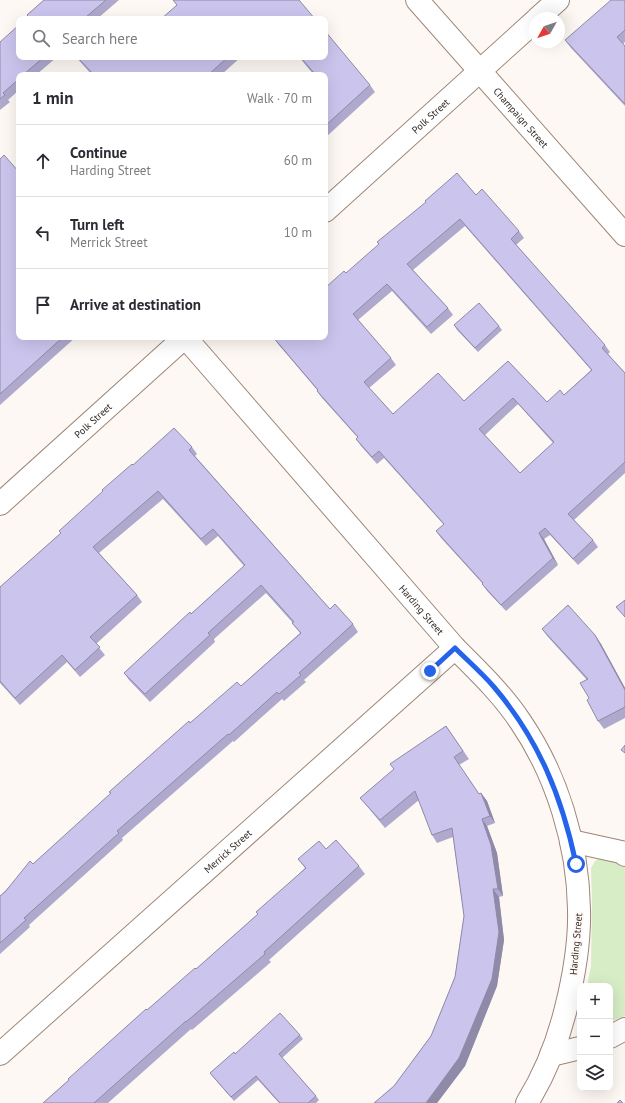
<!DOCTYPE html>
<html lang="en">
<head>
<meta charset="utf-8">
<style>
  :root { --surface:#fff; --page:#f2f2f3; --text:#2b2b33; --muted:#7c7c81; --line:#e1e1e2 }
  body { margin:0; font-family:"PT Sans",sans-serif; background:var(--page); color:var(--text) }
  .controls { position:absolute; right:12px; bottom:12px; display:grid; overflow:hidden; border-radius:8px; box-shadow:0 4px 16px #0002 }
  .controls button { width:36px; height:36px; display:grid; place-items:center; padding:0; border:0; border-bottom:1px solid var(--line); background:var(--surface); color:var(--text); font:20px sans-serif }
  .compass { position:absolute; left:529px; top:12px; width:36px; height:36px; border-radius:50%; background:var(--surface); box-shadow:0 4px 16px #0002; rotate:230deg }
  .stop { position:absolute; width:12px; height:12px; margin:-9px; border:3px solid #2563eb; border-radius:50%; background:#fff }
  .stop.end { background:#2563eb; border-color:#fff; box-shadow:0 1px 4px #0008 }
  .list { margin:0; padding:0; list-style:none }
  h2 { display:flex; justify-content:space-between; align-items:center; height:52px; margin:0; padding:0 16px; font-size:17px }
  h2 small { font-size:13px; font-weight:400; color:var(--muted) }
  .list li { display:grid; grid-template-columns:26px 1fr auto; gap:12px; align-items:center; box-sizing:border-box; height:72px; padding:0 16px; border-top:1px solid var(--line) }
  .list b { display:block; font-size:15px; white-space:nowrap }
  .list p { margin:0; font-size:13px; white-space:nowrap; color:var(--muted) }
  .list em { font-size:13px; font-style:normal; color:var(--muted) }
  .icon { flex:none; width:22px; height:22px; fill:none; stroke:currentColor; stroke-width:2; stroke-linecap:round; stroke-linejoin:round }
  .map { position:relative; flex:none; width:625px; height:1103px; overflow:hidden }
  .search { position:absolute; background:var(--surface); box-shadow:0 4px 16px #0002; left:16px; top:16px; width:312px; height:44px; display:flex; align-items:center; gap:10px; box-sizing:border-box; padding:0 14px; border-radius:8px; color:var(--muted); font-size:15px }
  .panel { position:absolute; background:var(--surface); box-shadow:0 4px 16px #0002; left:16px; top:72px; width:312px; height:268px; border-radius:8px }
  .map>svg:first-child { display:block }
  .grass { fill:#d6edc6 }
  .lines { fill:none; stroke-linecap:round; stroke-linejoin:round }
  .minor-casing { stroke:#9e8677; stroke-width:24 }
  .minor { stroke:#fff; stroke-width:22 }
  .wall { fill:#afa9cd; fill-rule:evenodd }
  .shaded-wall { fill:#8e8aa7 }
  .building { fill:#cbc5ee; stroke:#8e8aa7; fill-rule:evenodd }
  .route { stroke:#2563eb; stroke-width:5 }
  .labels { text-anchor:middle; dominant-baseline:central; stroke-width:4; stroke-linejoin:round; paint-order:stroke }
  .street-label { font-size:10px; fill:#322822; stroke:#fef8f5 }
</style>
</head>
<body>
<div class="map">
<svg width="625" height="1103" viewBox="0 0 625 1103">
  <rect width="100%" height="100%" fill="#fef8f5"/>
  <path class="grass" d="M600,858l12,3 13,6v149l-15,6v-36h-23l4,-20 1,-64 -1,-34 4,-7z"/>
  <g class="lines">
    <defs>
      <g id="minor">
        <path id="s1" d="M417,0l208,235"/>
        <path d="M538,18l20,-18"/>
        <path id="s2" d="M325,211l210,-190"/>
        <path id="s3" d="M185,337l270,311c23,23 47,46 65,73 37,54 58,123 59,188 1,34 -5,67 -13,99 -8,33 -21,66 -39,95"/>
        <path id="s4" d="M0,504l185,-167"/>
        <path d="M571,841l50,11 4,3"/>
        <path d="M610,1037l15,-8"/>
        <path id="s5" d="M0,1054l455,-406"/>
        <path d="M551,1055l29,-7"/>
      </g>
    </defs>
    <use href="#minor" class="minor-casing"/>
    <use href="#minor" class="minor"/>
  </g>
  <path class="wall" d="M44,0h75l-22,19h-71l3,-2 -2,-2z
    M625,0v42l-2,2 2,2v60l-54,-58 -6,-8z
    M0,42l19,15h38l-21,18h-17v15l-11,10 2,2 -10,8z
    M76,57h165l-20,18h-129z
    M299,57h26l45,28 5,7 -50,46v-63h-11z
    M0,159l19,178h57l-76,68z
    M476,195l43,36 5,7 -8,7 89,100 5,7 -2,2 17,19v100l-51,47 19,20 5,7 -20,18 -28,-30 -6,4 14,26 -52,46 -19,-20 -5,-8 -41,-45 -5,-7 8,-6 -60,-67 -7,6 -16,-18 -5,-7 2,-1 -36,-40 -5,-7h1l-40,-47 -5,-7 73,-64zM465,226l126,144 -27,25 -17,7 -39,-41 -44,40 -71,13 -24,-26 27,-23 -5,-7 -33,-38 34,-29 39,43 22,-19 -5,-7 -35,-38zM518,404l35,39 -33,30 -35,-38z
    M454,325l45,1 3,4 -24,22 -21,-22z
    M192,447l5,7 -2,2 135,153 23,15 5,8 -54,48 2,2 -22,19 -2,-2 -48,43 -1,-1 -111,97 1,2 -94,85 1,2 -30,27v-58l33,-32 157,-141 51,-37 59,-53 -8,-10h1l-27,-30 -52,46 1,3 -65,60 -21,-22 -5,-7 67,-59 53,-48 -26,-30 -12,10 -43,-47 -64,54 38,42 5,7 -46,42 9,11 -25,22 -13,-15 -47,43 -20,-22v-96l61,-54 72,-68z
    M542,629l53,6 6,9 24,44v30l-21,11 -6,-8 -9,-23 -2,-18 -39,-43z
    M446,726l23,33 -10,6 20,29 2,-1 6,8 8,22 -8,3 10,27 6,43 -4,1 5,43 -7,46 -32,80 -28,37h-63l20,-17 37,-50 24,-59 9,-61 -11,-79 -16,6 -5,-8 -13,-35 -34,28 -19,-23 -6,-7z
    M326,849l33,17 6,8 -96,86 2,2 -79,68 -1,-1 -83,74h-65l104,-93 49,-41 62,-55 47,-46 -7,-9z
    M300,1035l3,4 -21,19 34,38 3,4 -3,3h-37l-21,-23 -24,21 -21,-24 -3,-4 25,-19z"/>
  <path class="shaded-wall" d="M539,533l5,6 14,26 -5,-7z
    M595,635l6,9 24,44v2z
    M481,793l6,8 8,22 -5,-7z
    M482,819l5,7 10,27 6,43 -5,-7z
    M493,889l6,8 5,43 -7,46 -32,80 -28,37h-11z"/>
  <path class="building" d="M44,0h62l-20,17 1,2h-61l3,-2 -2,-2z
    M173,0h126l16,19h-154l16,-14z
    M611,0h14v30l-8,7 8,9v58l-60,-64z
    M19,25v32h25l-21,18h-4v4l-16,14 2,2 -5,4v-57z
    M325,31l45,54 -45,41v-51h-9l-16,-18h25z
    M77,57h151l-20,18h-114z
    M4,155l15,17v165h44l-63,57v-235z
    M457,173l19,22 6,-6 37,42 -8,8 94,106 -3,3 23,25v89l-57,52 25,26 -20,19 -28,-31 -6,5 14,25 -52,47 -19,-21 1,-1 -47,-52 8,-7 -65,-73 -7,6 -16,-18 2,-2 -41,-46 1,-1 -45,-53h52v-49l19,-17 2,2 33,-29 -2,-2 49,-40 -1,-1zM460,219l132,151 -28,25 -4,-5 -13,12 -39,-41 -44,40 -26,-28 -45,41 -29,-32 27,-24 -38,-44 34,-30 40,43 21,-19 -41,-44zM513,398l41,44 -34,31 -41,-44z
    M479,303l20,23 -24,22 -21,-23z
    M174,428l18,19 -3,3 131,148 10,11 5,-5 18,20 -54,49 2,2 -22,19 -2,-2 -48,43 -1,-1 -111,97 2,2 -95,85 2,2 -26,23v-47l5,-4 25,-31 3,3 78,-71 -2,-1 80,-71 1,2 47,-41 4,4 60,-53 -9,-10 2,-1 -33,-37 -53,48 2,2 -65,59 -21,-21 66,-61 1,2 54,-49 -32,-36 -12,10 -43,-48 -65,56 44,48 -47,42 10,10 -25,23 -13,-15 -47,43 -15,-17v-94l61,-54 -2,-2 44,-40 -1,-1 30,-26 1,1z
    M625,600v17l-9,-10z
    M568,605l27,30 30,55v17l-27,14 -11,-21 2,-2 -9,-15 8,-4 -46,-50z
    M446,726l17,25 -9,6 25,37 2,-1 9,23 -8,3 9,26 7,44h-5l6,43 -7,47 -33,79 -33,45h-52l20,-17 37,-50 24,-59 9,-61 -12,-88 -20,7 -17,-44 -35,29 -20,-22 34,-29 -4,-5z
    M625,745v8l-4,-3z
    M336,840l23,26 -95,86 1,2 -79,68v-1l-92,82h-51l26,-23 -1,-1 78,-70 1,1 48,-42 1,1 62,-55 -2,-2 50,-44 -8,-9 21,-18 7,8z
    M280,1013l20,22 -21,19 37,42 -8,7h-28l-24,-27 -25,21 -21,-24 24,-21 1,2z
    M620,1100l3,3h-6z"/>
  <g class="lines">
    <path class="route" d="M430,671l25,-23c13,13 27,25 39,39 45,53 68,110 82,177"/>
  </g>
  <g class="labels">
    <g class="street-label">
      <text stroke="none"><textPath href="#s2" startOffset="142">Polk Street</textPath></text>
      <text stroke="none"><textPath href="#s1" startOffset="157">Champaign Street</textPath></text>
      <text stroke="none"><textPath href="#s4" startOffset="125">Polk Street</textPath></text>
      <text stroke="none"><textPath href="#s3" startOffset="361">Harding Street</textPath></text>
      <text stroke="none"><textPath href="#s5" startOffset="305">Merrick Street</textPath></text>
      <text transform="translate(576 944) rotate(-85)">Harding Street</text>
    </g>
  </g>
</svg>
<div class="controls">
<button>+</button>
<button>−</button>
<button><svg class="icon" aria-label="layers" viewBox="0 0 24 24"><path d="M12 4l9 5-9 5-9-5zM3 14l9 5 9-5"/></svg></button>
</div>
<svg class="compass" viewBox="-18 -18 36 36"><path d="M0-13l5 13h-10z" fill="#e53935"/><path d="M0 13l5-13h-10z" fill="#7c7c81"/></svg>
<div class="stop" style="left:576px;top:864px"></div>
<div class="stop end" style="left:430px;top:671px"></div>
<div class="search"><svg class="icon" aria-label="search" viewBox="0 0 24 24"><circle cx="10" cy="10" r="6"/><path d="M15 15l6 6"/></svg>Search here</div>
<section class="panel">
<h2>1 min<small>Walk · 70 m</small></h2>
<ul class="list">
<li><svg class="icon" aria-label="ahead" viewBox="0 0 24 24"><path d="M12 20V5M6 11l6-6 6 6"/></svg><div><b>Continue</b><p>Harding Street</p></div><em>60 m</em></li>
<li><svg class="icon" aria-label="left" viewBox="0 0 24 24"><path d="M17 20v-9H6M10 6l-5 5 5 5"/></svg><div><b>Turn left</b><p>Merrick Street</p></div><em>10 m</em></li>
<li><svg class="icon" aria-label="arrive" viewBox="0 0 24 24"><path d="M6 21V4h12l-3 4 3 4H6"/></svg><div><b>Arrive at destination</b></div></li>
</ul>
</section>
</div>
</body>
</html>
